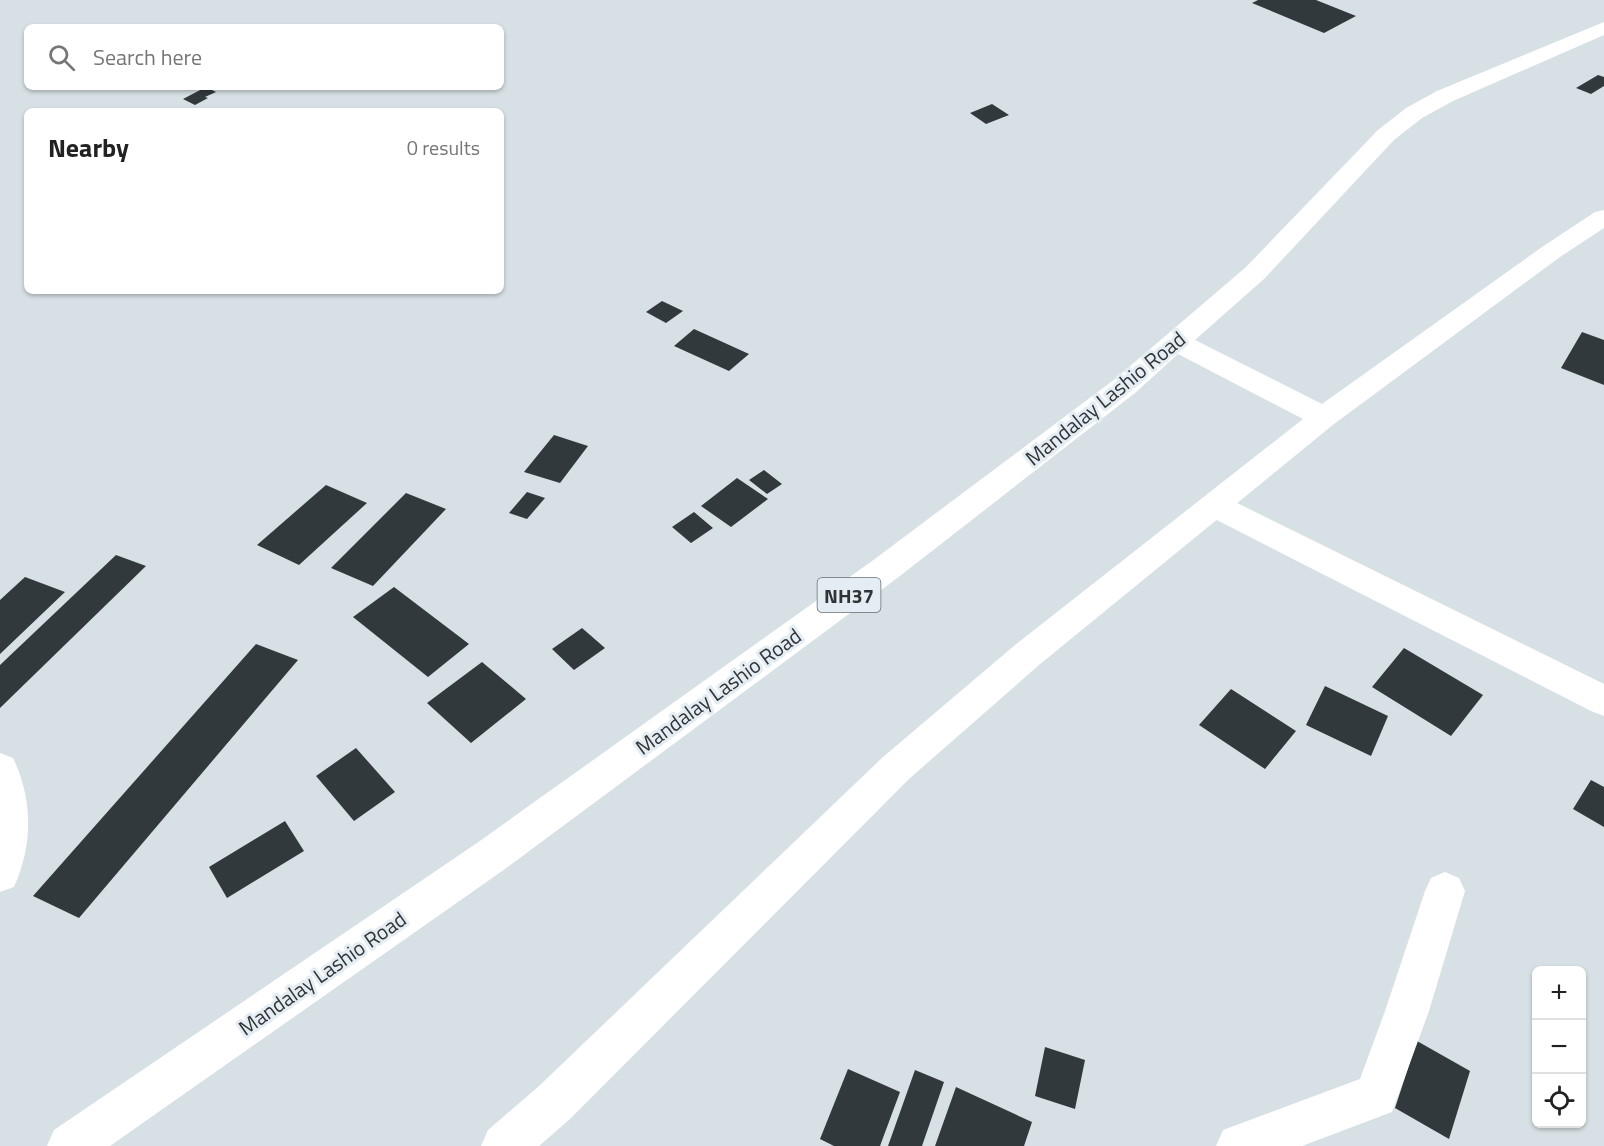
<!DOCTYPE html>
<html lang="en">
<head>
<meta charset="utf-8">
<style>
  :root { --surface:#fff; --page:#f6f6f6; --text:#222; --muted:#767676; --line:#e0e0e0 }
  body { margin:0; font-family:"Titillium Web",sans-serif; background:var(--page); color:var(--text) }
  .controls { position:absolute; right:18px; bottom:18px; display:grid; overflow:hidden; border-radius:9px; box-shadow:0 2px 4px #0004 }
  .controls button { width:54px; height:54px; display:grid; place-items:center; padding:0; border:0; border-bottom:2px solid var(--line); background:var(--surface); color:var(--text); font:30px sans-serif }
  .list { margin:0; padding:0; list-style:none }
  h2 { display:flex; justify-content:space-between; align-items:center; height:78px; margin:0; padding:0 24px; font-size:26px }
  h2 small { font-size:20px; font-weight:400; color:var(--muted) }
  .icon { flex:none; width:33px; height:33px; fill:none; stroke:currentColor; stroke-width:2; stroke-linecap:round; stroke-linejoin:round }
  .map { position:relative; flex:none; width:1604px; height:1146px; overflow:hidden }
  .search { position:absolute; background:var(--surface); box-shadow:0 2px 4px #0004; left:24px; top:24px; width:480px; height:66px; display:flex; align-items:center; gap:15px; box-sizing:border-box; padding:0 21px; border-radius:9px; color:var(--muted); font-size:22px }
  .panel { position:absolute; background:var(--surface); box-shadow:0 2px 4px #0004; left:24px; top:108px; width:480px; height:186px; border-radius:9px }
  .map>svg:first-child { display:block }
  .building { fill:#32393d }
  .lines { fill:none; stroke-linecap:round; stroke-linejoin:round }
  .minor { fill:#fff; fill-rule:evenodd }
  .highway { fill:#fff; fill-rule:evenodd }
  .labels { text-anchor:middle; dominant-baseline:central; stroke-width:6; stroke-linejoin:round; paint-order:stroke }
  .shield { fill:#e4edf3; stroke:#676c6f; stroke-width:1.5 }
  .shield-label { font-size:20px; font-weight:bold; fill:#313436 }
  .street-label { font-size:21px; fill:#313436; stroke:#e4edf3 }
</style>
</head>
<body>
<div class="map">
<svg width="1604" height="1146" viewBox="0 0 1604 1146">
  <rect width="100%" height="100%" fill="#d7e0e5"/>
  <path class="building" d="M1258,0h58l40,16 -32,17 -72,-30z
    M1598,75l6,2v9l-13,8 -15,-6z
    M206,87l10,5 -11,5 3,1 -13,7 -12,-6z
    M992,104l17,11 -23,9 -16,-11z
    M662,301l21,10 -17,12 -20,-11z
    M694,329l55,25 -20,17 -55,-25z
    M1582,332l22,8v45l-43,-17z
    M554,435l34,11 -28,37 -36,-11z
    M764,470l18,14 -15,10 -18,-14z
    M737,478l31,21 -37,28 -30,-21z
    M326,485l41,18 -68,62 -42,-20z
    M527,492l18,6 -18,21 -18,-6z
    M406,493l40,16 -73,77 -42,-18z
    M694,512l19,16 -22,15 -19,-16z
    M116,555l30,11 -146,142v-43z
    M25,577l40,15 -65,62v-54z
    M394,587l75,57 -41,33 -75,-60z
    M582,628l23,20 -31,22 -22,-21z
    M256,644l42,16 -219,258 -46,-22z
    M1404,648l79,47 -32,41 -79,-49z
    M482,662l44,37 -55,44 -44,-40z
    M1325,686l63,30 -17,40 -65,-31z
    M1231,689l65,42 -31,38 -66,-44z
    M356,748l39,44 -41,29 -38,-45z
    M1591,780l13,7v40l-31,-18z
    M285,821l19,30 -77,47 -18,-31z
    M1417,1041l53,30 -21,68 -54,-31z
    M1045,1047l40,13 -10,49 -40,-13z
    M848,1069l52,23 -20,54h-46l-14,-7z
    M915,1070l29,12 -22,64h-34z
    M956,1087l76,35 -8,24h-89z"/>
  <g class="lines">
    <path class="minor" d="M1216,495l11,3 377,186v32l-13,-5 -386,-197 -5,-8 5,-8z
      M0,753l13,5c20,41 20,87 1,129l-14,5z
      M1445,872l14,6 6,13 -36,120 -37,101 -90,34h-86l7,-16 137,-51 25,-68 40,-120 6,-13z"/>
    <path class="highway" d="M1604,22v13l-151,66 -31,17 -28,22 -130,139 -69,61 127,64 220,-157 53,-35 9,-2v18l-44,29 -226,167 -295,241 -130,114 -339,340 -31,27h-58l7,-16 50,-43 345,-330 132,-112 288,-226 -125,-65 -43,39 -239,186 -391,290 -395,277h-63l7,-16 423,-287 395,-282 243,-182 131,-112 132,-137 28,-22 31,-17z"/>
  </g>
  <g class="labels">
    <rect class="shield" x="817.5" y="578" width="63" height="34" rx="4.5"/>
    <g class="shield-label">
      <text x="849" y="595">NH37</text>
    </g>
    <g class="street-label">
      <text transform="translate(1105 398) rotate(-39)">Mandalay Lashio Road</text>
      <text transform="translate(718 691) rotate(-36)">Mandalay Lashio Road</text>
      <text transform="translate(322 973) rotate(-35)">Mandalay Lashio Road</text>
    </g>
  </g>
</svg>
<div class="controls">
<button>+</button>
<button>−</button>
<button><svg class="icon" aria-label="locate" viewBox="0 0 24 24"><circle cx="12" cy="12" r="6"/><path d="M12 2v4M12 18v4M2 12h4M18 12h4"/></svg></button>
</div>
<div class="search"><svg class="icon" aria-label="search" viewBox="0 0 24 24"><circle cx="10" cy="10" r="6"/><path d="M15 15l6 6"/></svg>Search here</div>
<section class="panel">
<h2>Nearby<small>0 results</small></h2>
<ul class="list">
</ul>
</section>
</div>
</body>
</html>
